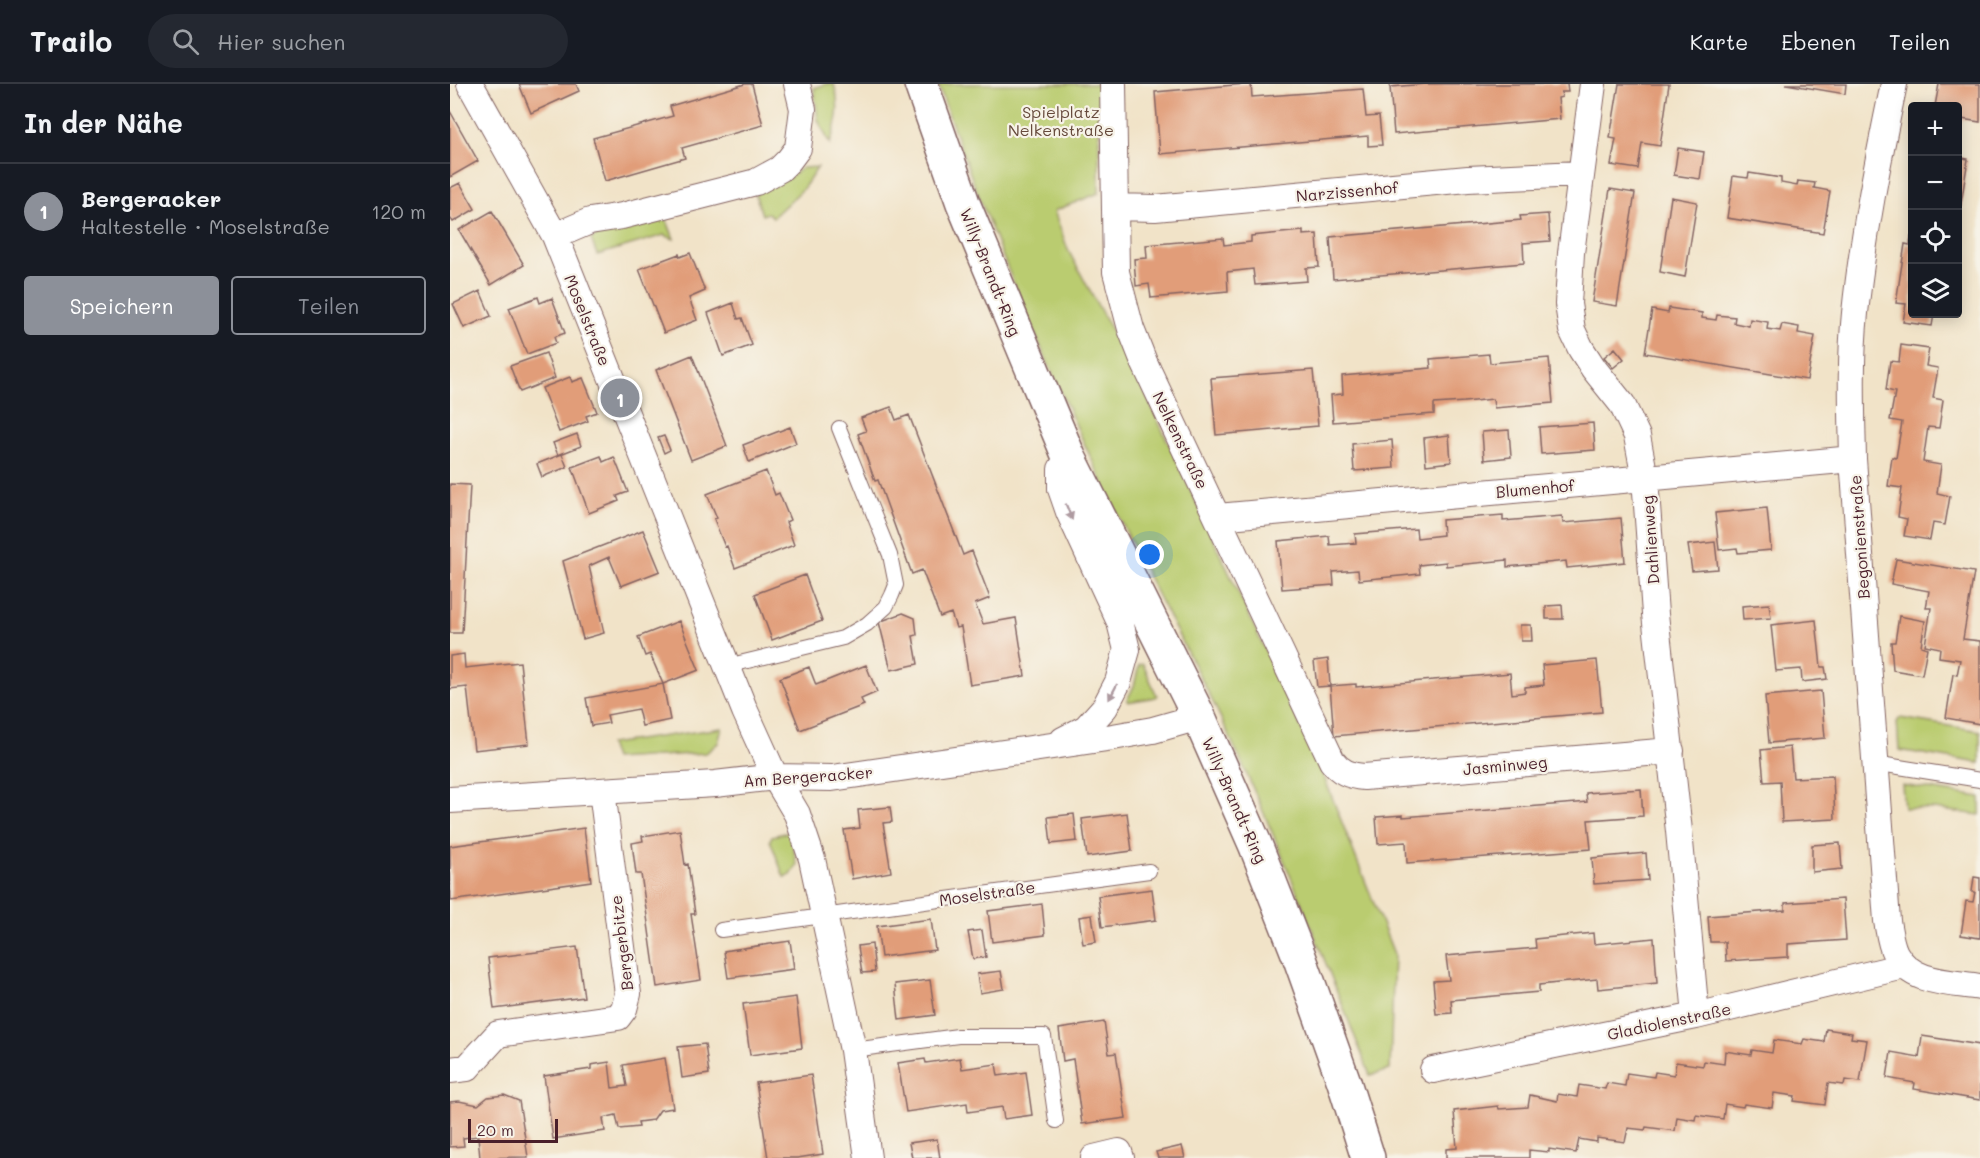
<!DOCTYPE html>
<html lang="de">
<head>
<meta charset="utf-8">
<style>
  :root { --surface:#171b24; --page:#242831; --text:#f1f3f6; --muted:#9ea1a6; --line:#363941; --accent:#8c9099 }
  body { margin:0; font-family:Mali,sans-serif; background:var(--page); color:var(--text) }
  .controls { position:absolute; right:18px; top:18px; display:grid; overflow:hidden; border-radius:6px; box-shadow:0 3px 15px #0003 }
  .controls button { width:54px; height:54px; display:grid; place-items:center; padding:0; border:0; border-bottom:2px solid var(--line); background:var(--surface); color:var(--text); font:30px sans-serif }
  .scale { position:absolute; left:18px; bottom:15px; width:90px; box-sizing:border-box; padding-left:6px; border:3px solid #4a1f2b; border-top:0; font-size:16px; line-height:21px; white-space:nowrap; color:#4a1f2b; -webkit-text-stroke:4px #f7f3e8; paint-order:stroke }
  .you { position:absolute; left:700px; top:471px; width:21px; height:21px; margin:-15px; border:4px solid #fff; border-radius:50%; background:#1a73e8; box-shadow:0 0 0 9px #1a73e833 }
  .badge { display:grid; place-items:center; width:39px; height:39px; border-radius:50%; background:var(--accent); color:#fff; font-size:20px; font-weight:700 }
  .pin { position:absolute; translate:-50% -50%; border:3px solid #fff; box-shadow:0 2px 6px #0006 }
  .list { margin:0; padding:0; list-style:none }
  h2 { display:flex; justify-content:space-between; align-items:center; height:78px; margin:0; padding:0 24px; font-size:26px }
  h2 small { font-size:20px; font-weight:400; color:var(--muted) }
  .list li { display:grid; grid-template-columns:39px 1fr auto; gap:18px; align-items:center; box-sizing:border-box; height:96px; padding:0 24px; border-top:2px solid var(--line) }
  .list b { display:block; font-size:22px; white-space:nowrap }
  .list p { margin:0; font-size:20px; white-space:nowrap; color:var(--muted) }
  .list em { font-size:20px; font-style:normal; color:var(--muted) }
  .actions { display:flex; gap:12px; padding:18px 24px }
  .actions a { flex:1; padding:14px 0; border:2px solid var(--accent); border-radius:6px; text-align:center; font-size:21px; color:var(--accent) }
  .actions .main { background:var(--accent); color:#fff }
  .icon { flex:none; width:33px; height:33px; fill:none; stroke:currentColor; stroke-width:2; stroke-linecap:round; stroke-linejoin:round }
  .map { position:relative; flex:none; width:1530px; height:1074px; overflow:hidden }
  header { display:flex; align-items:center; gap:36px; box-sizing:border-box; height:84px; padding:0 30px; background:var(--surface); border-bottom:2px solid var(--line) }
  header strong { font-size:28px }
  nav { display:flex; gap:33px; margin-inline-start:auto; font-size:21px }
  .search { width:420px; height:54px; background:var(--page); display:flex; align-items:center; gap:15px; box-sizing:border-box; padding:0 21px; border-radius:33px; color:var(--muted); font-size:22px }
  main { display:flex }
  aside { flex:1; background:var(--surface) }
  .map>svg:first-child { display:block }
  .green { fill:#bacc6f; stroke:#82764d; stroke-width:1.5 }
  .building { fill:#e19d79 }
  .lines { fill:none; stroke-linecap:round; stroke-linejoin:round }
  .lane-casing { stroke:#846462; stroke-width:16 }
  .street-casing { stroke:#846462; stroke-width:28 }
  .secondary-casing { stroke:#846462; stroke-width:36 }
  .lane { stroke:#fff; stroke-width:14 }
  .street { stroke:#fff; stroke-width:26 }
  .secondary { stroke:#fff; stroke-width:33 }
  .oneway { fill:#ae9aa0 }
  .labels { text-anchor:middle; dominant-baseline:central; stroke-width:4.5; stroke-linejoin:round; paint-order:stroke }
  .park-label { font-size:16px; fill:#664a3c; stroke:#f7f3e8 }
  .street-label { font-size:16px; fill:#4a1f2b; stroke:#f7f3e8 }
</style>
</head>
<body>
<header>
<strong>Trailo</strong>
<div class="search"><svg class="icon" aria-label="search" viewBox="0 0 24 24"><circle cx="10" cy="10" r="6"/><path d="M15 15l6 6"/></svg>Hier suchen</div>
<nav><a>Karte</a><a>Ebenen</a><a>Teilen</a></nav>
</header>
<main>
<aside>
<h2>In der Nähe<small></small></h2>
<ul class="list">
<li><span class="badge">1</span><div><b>Bergeracker</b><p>Haltestelle · Moselstraße</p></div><em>120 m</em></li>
</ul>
<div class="actions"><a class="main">Speichern</a><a>Teilen</a></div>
</aside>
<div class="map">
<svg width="1530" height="1074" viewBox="0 0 1530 1074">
  <rect width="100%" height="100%" fill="#f7f3e8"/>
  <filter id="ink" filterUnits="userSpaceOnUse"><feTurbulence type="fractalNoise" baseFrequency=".0167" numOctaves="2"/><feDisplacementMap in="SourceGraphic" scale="12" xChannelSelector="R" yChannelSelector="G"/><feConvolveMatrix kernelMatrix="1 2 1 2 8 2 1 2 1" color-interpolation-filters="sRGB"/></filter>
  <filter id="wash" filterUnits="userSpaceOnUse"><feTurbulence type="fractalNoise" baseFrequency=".008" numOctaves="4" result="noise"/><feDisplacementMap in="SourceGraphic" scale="24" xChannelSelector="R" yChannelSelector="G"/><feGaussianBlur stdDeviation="1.35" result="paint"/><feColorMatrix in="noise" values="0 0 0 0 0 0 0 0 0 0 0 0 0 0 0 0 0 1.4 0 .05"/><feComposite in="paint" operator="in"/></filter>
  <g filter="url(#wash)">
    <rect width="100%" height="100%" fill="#f1e3c8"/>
    <path class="green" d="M376,0h8c7,22 3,38 -4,60l-12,-24 -4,-32z
      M488,0h161v109l-45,18 14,39 78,145 176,377 72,182 -4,116 -20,5c-46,-116 -91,-233 -144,-346 -26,-56 -57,-109 -84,-165 -77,-156 -148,-315 -204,-480z
      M368,83l-15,22 -30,28 -5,-4 -6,2 -7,-22 33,-15 14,-10z
      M216,134l8,21 -10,-4 -67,20 -6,-16 10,-7 35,-5z
      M693,580l14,32 -1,1 -28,5 -1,-2 7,-14 5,-21z
      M1450,634l80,13v32l-81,-13 -2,-28z
      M272,644l-4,15 -12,10 -92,6 -5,-15z
      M1452,701l78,12v18l-47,-6 -29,-1z
      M340,748l7,33 -6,10 -7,2 -14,-37 2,-4z"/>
    <g id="blocks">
      <path class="building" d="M69,0h57l3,7 -48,22z
        M295,0h7l11,41 -81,23 3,10 -80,23 -12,-43 80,-22 -3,-10z
        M796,0h5l1,13 111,-8 3,28 13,-1 3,29 -14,1v-10l-208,18 -5,-62z
        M976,0h141l1,8h-7l1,5 -4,1 2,21 -166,15 -4,-47z
        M1169,0h50l-9,62 -18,-3 -4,26 -27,-4 5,-26 -6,-1z
        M1336,0h60l-1,10z
        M1489,0h41v38l-18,-3 -4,17v-30h-23z
        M0,27l28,50 -28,16z
        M1228,64l26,4 -4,27 -26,-4z
        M1508,73l10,2 -9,58h-1z
        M1299,89l32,5v5l16,3 1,-5 17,2 -1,5 16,3 -7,42 -96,-15 6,-42 15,2z
        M10,99l15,26 -22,13 -3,-4v-30z
        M1160,105l25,4 -18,113 -25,-4z
        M1221,113l26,5 -12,75 -25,-5z
        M42,127l32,54 -33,20 -32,-55z
        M1098,130l2,27 -27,2 1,20 -191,16 -3,-42 191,-17 -1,-4z
        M853,147v4l14,-1 2,33 -13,1 1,13 -52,4 -2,-16 -26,3 1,19 -77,7 -2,-14 -13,2 -2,-27 13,-1 -1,-13 77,-7 1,7 27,-3v-6z
        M1461,151l1,79h22l-2,12 -29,-4 3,-18 -10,-1 9,-59 5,1z
        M240,169l15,38 -16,7 8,22 -33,13 -25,-64 40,-15 1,3z
        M30,207l11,25 -27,12 -11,-24z
        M88,213l2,6 12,-5 13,35 -11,4 2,6 -29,11 -18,-46z
        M283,219l5,16 4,-1 10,27 -29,11 -15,-43z
        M1219,224l33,5v5l14,2 1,-5 18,2 -1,6 15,3 1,-7 18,3 -1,7 13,2 2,-7 17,3 -1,6 17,3 -8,44 -162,-27 7,-43 16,3z
        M1451,261l28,4 -3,17 12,2 -5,30 10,2 -4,28 -11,-1 -5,35 18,3 -4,28 13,3 -5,29 -12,-2 -3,17 -26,-4 3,-17 -9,-2 4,-29 -14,-2 4,-29 4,1 6,-36 -12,-2 5,-28 -9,-2 4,-29 9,1z
        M1165,264l9,11 -11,9 -9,-11z
        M96,269l9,25 -35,14 -10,-26z
        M1039,270l1,9 59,-5 4,45 -59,5 -1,-9 -29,3 -30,2v10l-101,8 -2,-27 12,-1 -1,-18 89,-8 -1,-9z
        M242,271l35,91 -36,14 -35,-90z
        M863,286l5,56 -102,9 -5,-57z
        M120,293l2,5 11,-4 14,34 -11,4 2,5 -29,11 -17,-44z
        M441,323l5,13 13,-5 54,140 9,-4 18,47 -15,6 8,20 33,-6 9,58 -55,9 -9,-58 -5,1 -5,-15 -11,4 -18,-47 -10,4 -34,-94 -3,1 -17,-47 8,-3 -5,-13z
        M1143,339l2,27 -54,4 -2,-27z
        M340,343l6,16 -47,19 -6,-17z
        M1059,346l2,27 -27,3 -2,-28z
        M127,350l4,12 -23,9 -5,-12z
        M999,351l2,27 -25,3 -2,-27z
        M214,352l6,14 -6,3 -6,-15z
        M942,356l2,28 -40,3 -2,-27z
        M112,370l5,13 -25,10 -5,-13z
        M151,372l2,6 11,-5 14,35 -11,4 2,5 -30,12 -17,-46z
        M316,387l9,24 4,-2 11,27 -4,2 8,23 -59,23 -8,-22 -2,1 -6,-15 -5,-13 3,-1 -10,-24z
        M0,400l20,1 -8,148h-12z
        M1317,424l4,42 -33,3 -1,-5 -18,2 -4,-37z
        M1053,431v6l59,-5 1,7 58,-5 4,44 -58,6 -1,-7 -59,6v-7l-61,6v-4l-27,3 1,9 -61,6 -1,-10 -25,2 1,13 -52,4 -4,-48 51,-5 1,9 26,-2 -1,-9 61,-5 1,9 26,-3 -1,-15z
        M193,446l17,41 -39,15 -12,-29 -20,9 15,67 -21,6 -20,-78z
        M1265,458l3,27 -26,2 -4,-26z
        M1446,475l78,13 -11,67 17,2v83l-34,-6 7,-44 4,1 3,-15 -21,-3 1,-9 -15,-3 6,-37h-5l3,-17 -38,-7z
        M355,491l17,46 -50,19 -17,-46z
        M1319,520l2,14 -28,2 -1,-14z
        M1112,521l1,14h-17v-13z
        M453,529l12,5 2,17 -4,1 5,28 -27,6 -12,-48z
        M1449,532l26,5 -4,25 6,2 -5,27 -29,-5 -2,-28h4z
        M1366,536l5,47h4l2,12 -25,3 -1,-13 -25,2 -5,-46z
        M229,537l20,49 -36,14 -13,-30 -5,2 -7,-19z
        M1070,541h11l1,16h-11z
        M14,570l1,14 55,-6 9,82 -55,6 -7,-63 -17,2v-33z
        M878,575l2,27 26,-2v3l154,-14 2,21 13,-2v-5l19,-2 -2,-20 55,-5 5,52 -268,24 -4,-50 -13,1 -3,-26z
        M416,581l11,27 -16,7 3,6 -64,25 -20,-52 29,-11 7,18z
        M213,600l7,36 -28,6 -4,-17 -31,6 2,8 -18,3 -5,-28z
        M1371,607l4,47 -56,5 -4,-47z
        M1340,663l3,31 40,-2 2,43 -53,3 -2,-41 -16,1 -3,-32z
        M1191,705l2,27 -55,4 3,29 -184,14 -1,-21 -28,2 -2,-27 27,-2v2l174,-14 10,-1 -1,-9z
        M440,723l2,15 -9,1 8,49 -39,7 -8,-49 16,-2 -2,-18z
        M677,729l5,38 -45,6 -5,-38z
        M624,730l3,27 -26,3 -3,-27z
        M134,744l7,53 -140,20 -1,-55z
        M230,746l5,35 3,-1 7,50h-4l10,66 -44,7 -16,-113h-5l-4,-31 11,-2 -1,-5z
        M1390,759l2,26 -30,3v-27z
        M1196,769l2,27 -54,4 -2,-26z
        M1524,793l6,1v60l-19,-3 5,-34 7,1 2,-10h-3z
        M702,805l4,31 -54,7 -4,-31z
        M1393,815l3,41 -58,4v13l-62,4 -1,-19h-15l-2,-26 77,-6v-7z
        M592,820l3,31 -53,7 -4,-31z
        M642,831l4,27 -13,2 -4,-27z
        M481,835l4,31 -54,7 -4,-31z
        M532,846l4,27 -13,2 -5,-27z
        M1143,849l1,11 60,-6 3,45 -59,6 -1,-10 -58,6v7l-88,8 1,13 -16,1 -3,-33 16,-1 -3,-24 90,-8 -1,-9z
        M340,857l4,28 -66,9 -4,-27z
        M422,860l3,28 -13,1 -4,-27z
        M127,863l7,50 -90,12 -6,-51z
        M551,887l3,18 -24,4 -3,-19z
        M480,896l5,35 -36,5 -4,-36z
        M346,913l6,51 -52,7 -7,-51z
        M654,938l5,32 7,-1 10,65 -44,6 -9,-65 -10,2 -4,-32z
        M1376,945l26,4 -1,5 16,2 -7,42 -15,-2 -1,5 -16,-2 -3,22 -31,-4 1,-5 -21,-3 -2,15 -28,-4 -1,3 -18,-3 -2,15 -27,-4 -1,5 -18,-3 -2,14 -29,-4 -1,3 -17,-2 -3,14 -28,-4v4l-18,-3 -3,14 -27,-4v3l-20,-2v8h-83v-9l11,-1 -3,-37 44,-5 1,3 29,-2 2,-12 27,6 1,-7 19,3 2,-12 26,4 2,-6 18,3 2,-13 27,4 1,-5 19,3 2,-13 27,4 1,-5 20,3 1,-13 26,4 1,-5 20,3 2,-13 28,4 2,-5 20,3z
        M1472,952l58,9v55l-66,-11 1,-6 -28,-5 4,-26 28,5z
        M255,960l4,30 -27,4 -4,-31z
        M215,974l8,50 -13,2 -7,10 -15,2 1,5 -20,2 -3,-14 -13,3 2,13 -52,8 -9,-63 47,-7v-4l18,-3 3,26 15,-2 -4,-21z
        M510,974l2,11 34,-5 2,12 28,-4 6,43 -28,4 -2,-12 -34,5 -1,-9 -61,9 -8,-49 27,-4 1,4z
        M361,991l12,79 -26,4h-29l-12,-75z
        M54,1011l15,6 9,56 -48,1 -2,-22 -15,2 1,8 -14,1v-45l9,-1 19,4 10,-8z
        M487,1055l3,19h-28l-3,-15z
        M732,1062l3,12h-27l-2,-6z"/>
    </g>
  </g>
  <g filter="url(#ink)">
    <use href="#blocks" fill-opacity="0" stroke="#846462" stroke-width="1.5"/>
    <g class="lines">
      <defs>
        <path id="lane" d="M277,582l116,-28 24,-14 19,-17 6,-12 4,-10 -6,-30 -51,-127
          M1424,679l106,17
          M271,846l428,-59
          M403,966l105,-14h86l12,85"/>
        <path id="street" d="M20,0l85,152 190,475 30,66 22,37 15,45 41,191 15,108
          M663,0l3,188 15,57 13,33 188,399c8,11 18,15 32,16l307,-26
          M1143,0l-22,169 -3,51 4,26 9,19 13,20 28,35 15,32 8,42 10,136 24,217 17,185
          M1444,0c-16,76 -31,152 -39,229 -5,49 -3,98 -2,146l34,462c2,10 3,22 8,32 16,31 55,29 85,34
          M665,123l40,1 313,-29 112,-5
          M105,152l35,-15 32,-5 134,-34 24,-13 9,-9 9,-12 5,-39 -6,-25
          M768,433l635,-58
          M613,656l23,-12 19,-21 13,-25 9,-32 -7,-28 -51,-110 -8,-23v-20l8,-12
          M0,716l265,-16 60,-7 57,1 275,-40 46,-8 46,-13
          M0,986l17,-2 31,-34 120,-17 6,-8 4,-15 -26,-203
          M983,986l263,-54 208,-50
          M644,1074l25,-6 2,6"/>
        <path id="secondary" d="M471,0l42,119 106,254 130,260 56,127 44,112 45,126 24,76"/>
      </defs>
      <use href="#lane" class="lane-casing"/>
      <use href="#street" class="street-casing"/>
      <use href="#secondary" class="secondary-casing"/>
      <use href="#lane" class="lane"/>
      <use href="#street" class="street"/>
      <use href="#secondary" class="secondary"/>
    </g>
    <defs><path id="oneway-solid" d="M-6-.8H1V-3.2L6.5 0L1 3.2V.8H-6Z" transform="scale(1.5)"/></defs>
    <g class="oneway">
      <use href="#oneway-solid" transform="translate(619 428) rotate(68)"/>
      <use href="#oneway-solid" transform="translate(663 608) rotate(118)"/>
    </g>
  </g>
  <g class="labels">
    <g class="park-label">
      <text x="611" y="27">Spielplatz<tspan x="611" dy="18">Nelkenstraße</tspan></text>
    </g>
    <g class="street-label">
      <text transform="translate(897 107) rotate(-5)">Narzissenhof</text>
      <text transform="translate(541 188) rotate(68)">Willy-Brandt-Ring</text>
      <text transform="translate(138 236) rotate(68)">Moselstraße</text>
      <text transform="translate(731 356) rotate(64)">Nelkenstraße</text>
      <text transform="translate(1085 404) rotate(-5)">Blumenhof</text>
      <text transform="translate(1409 453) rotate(-94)">Begonienstraße</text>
      <text transform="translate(1200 456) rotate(-94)">Dahlienweg</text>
      <text transform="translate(1055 681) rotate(-5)">Jasminweg</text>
      <text transform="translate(358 692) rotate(-4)">Am Bergeracker</text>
      <text transform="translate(785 716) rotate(66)">Willy-Brandt-Ring</text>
      <text transform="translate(537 809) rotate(-8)">Moselstraße</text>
      <text transform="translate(171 859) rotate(-97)">Bergerbitze</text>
      <text transform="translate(1219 937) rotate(-12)">Gladiolenstraße</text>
    </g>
  </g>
</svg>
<div class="controls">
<button>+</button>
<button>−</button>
<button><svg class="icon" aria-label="locate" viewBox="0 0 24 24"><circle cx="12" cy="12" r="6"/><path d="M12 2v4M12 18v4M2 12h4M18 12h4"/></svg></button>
<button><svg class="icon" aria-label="layers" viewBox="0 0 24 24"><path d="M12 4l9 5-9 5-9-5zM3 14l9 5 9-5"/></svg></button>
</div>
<div class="scale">20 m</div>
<div class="you"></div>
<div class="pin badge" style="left:170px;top:314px">1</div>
</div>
</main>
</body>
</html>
